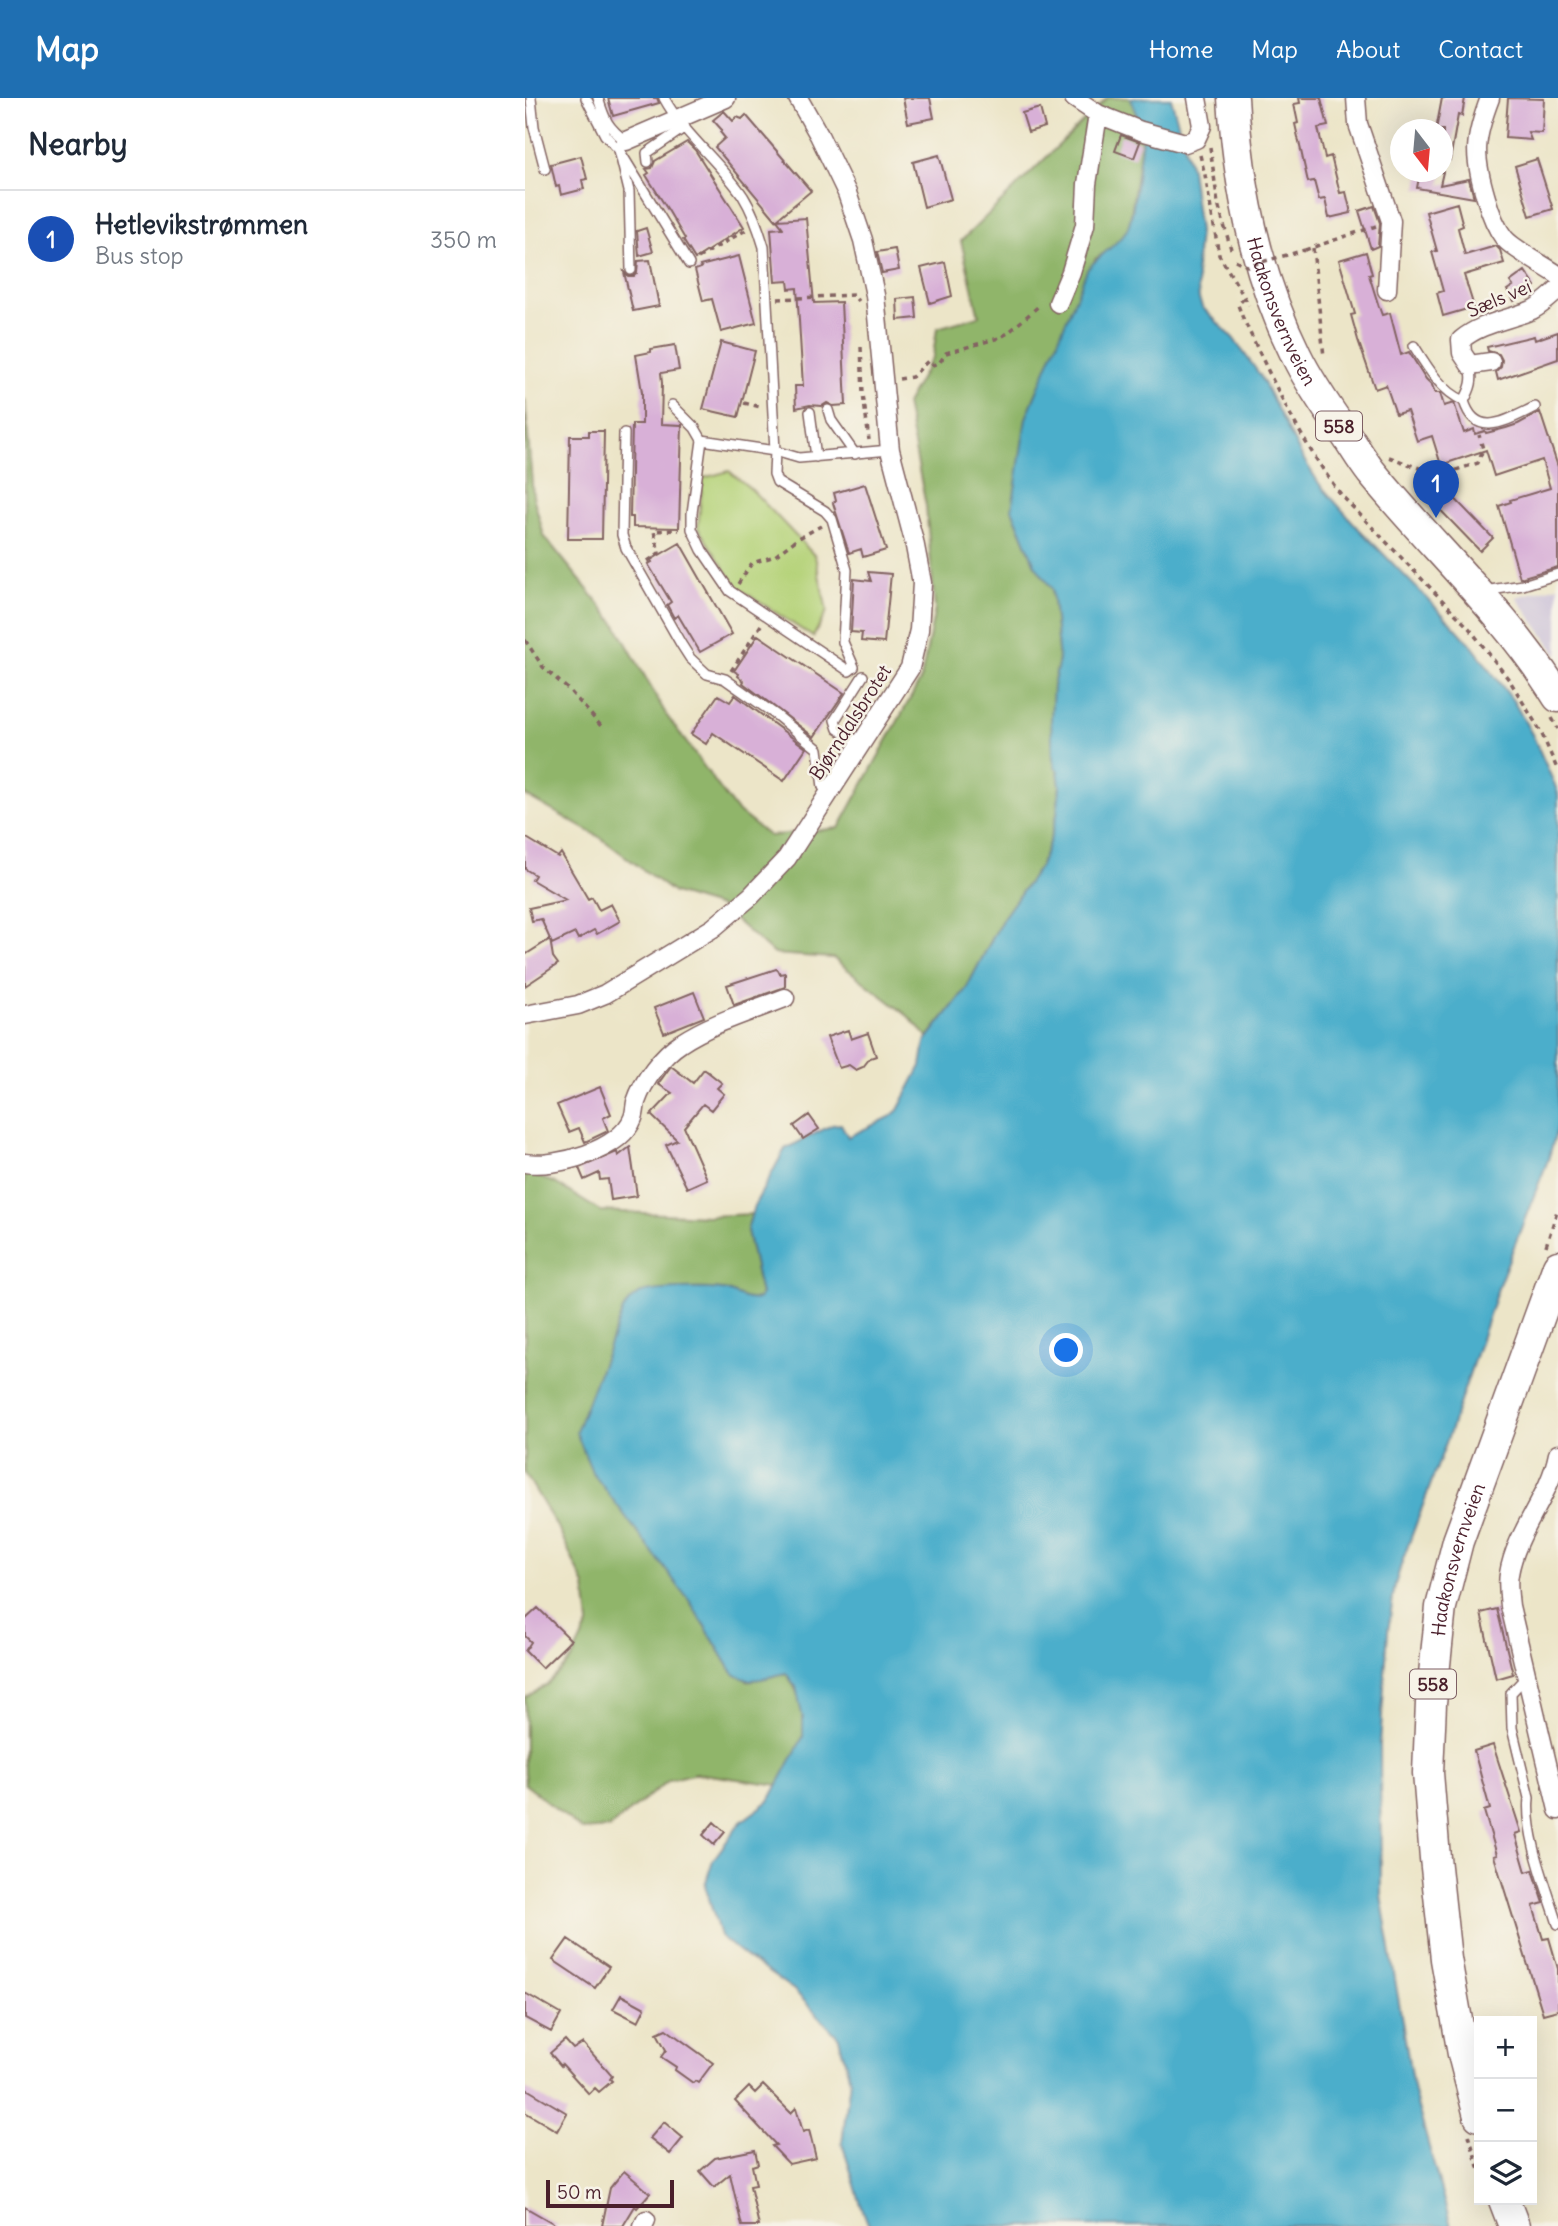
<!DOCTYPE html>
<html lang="en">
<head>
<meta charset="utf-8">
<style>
  :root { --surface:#fff; --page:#f6f6f7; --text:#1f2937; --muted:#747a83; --line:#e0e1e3; --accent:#1f6fb2 }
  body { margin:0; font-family:Delius,sans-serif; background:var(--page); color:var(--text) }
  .controls { position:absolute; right:21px; bottom:21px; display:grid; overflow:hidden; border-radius:0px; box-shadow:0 7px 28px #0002 }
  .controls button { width:63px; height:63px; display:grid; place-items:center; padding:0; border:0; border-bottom:2px solid var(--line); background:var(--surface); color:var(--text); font:35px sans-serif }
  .compass { position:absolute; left:865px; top:21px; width:63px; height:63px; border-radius:50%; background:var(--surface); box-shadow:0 7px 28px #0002; rotate:164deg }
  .scale { position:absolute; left:21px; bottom:18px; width:128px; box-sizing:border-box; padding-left:7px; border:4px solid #4a1f2b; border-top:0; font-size:19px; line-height:24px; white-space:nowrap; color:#4a1f2b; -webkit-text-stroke:5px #f7f3e8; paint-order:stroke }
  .you { position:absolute; left:542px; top:1253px; width:24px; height:24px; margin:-18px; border:5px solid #fff; border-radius:50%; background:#1a73e8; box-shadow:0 0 0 10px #1a73e833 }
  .badge { display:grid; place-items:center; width:46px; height:46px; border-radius:50%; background:var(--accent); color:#fff; font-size:23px; font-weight:700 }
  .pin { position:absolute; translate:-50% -58px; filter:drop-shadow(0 2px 4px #0008) }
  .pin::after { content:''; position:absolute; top:37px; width:24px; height:21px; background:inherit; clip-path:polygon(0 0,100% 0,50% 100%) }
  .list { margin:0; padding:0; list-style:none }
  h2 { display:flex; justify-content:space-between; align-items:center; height:91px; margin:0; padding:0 28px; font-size:30px }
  h2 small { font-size:23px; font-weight:400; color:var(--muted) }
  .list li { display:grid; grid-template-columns:46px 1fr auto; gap:21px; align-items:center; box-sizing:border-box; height:98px; padding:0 28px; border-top:2px solid var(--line) }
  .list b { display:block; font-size:26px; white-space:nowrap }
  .list p { margin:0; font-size:23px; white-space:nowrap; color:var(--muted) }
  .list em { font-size:23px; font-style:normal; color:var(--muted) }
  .icon { flex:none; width:38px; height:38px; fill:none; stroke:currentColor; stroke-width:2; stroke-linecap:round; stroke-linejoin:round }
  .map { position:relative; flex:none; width:1033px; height:2128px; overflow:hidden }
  header { display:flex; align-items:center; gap:42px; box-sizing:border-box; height:98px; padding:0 35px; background:var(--accent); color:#fff }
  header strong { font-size:33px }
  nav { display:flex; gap:38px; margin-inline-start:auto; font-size:24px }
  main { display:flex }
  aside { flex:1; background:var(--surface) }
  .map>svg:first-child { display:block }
  .industrial { fill:#c9bfd7 }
  .green { fill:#b6d37a; stroke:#807952; stroke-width:2 }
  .forest { fill:#90b56a; stroke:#6d6a4a; stroke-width:2 }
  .water { fill:#4caecb; stroke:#4b667b; stroke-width:2 }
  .building { fill:#d8b0d7 }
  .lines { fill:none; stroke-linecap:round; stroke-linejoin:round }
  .service-casing { stroke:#836462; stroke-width:12 }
  .minor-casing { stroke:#836462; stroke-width:21 }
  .primary-casing { stroke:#836462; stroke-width:33 }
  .path { stroke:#836462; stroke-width:3.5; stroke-dasharray:5 5; stroke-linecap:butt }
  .service { stroke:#fff; stroke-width:9 }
  .minor { stroke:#fff; stroke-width:18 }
  .primary { stroke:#fff; stroke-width:30 }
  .path-bridge { stroke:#836462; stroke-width:3.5; stroke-dasharray:5 5; stroke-linecap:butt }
  .labels { text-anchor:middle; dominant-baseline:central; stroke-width:5; stroke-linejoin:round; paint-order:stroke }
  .shield { fill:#f7f3e8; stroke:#7e5f64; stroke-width:2 }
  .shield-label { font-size:18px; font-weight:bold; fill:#4a1f2b }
  .street-label { font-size:19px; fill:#4a1f2b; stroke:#f7f3e8 }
</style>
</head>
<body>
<header>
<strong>Map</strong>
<nav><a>Home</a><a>Map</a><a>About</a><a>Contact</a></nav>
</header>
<main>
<aside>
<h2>Nearby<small></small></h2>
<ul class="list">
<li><span class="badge" style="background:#1a4fb4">1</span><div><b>Hetlevikstrømmen</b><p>Bus stop</p></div><em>350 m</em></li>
</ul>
</aside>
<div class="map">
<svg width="1033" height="2128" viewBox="0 0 1033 2128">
  <rect width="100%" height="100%" fill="#f7f3e8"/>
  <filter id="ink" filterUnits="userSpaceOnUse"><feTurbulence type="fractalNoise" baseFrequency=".0143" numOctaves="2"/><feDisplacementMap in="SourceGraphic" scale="14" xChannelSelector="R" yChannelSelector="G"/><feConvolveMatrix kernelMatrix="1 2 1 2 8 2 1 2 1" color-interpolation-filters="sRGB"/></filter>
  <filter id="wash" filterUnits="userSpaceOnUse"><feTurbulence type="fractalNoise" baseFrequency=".00686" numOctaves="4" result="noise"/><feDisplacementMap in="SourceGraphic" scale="28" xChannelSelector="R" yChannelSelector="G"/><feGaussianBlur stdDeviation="1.57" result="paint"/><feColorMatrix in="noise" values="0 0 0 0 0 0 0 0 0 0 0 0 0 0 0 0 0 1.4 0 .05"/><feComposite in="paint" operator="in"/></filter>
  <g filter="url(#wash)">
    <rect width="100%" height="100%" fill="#ece5c8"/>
    <path class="industrial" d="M1033,488v69l-42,-58z"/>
    <path class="green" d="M204,373l23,19 63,66 12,55 -14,26 -76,-50 -39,-59 5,-50z"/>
    <path class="forest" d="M582,0h23l12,31v9l-13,90 -15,19 -19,12 -83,250 23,56 17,24 7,71 -6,26 7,100 -3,28 -7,26 -10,26 -37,52 -37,71 -38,48 -20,-21 -75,-58 -59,-4 -54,-47 -46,-14 -73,-55 -76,-43v-396l8,97 11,40 71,87 52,93 68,93 34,27 70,-8 82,-149 14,-70 -9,-103 -20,-102 27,-48 4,-28 42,-12 -18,-75z
      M0,1074l30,11 45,28 108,5 44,-2 -5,16 14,64 -2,5c-15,3 -23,-7 -37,-9 -23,-3 -60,0 -83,4l52,309 42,70 16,8 37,-8c12,17 21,41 17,62 -3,15 -18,36 -25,50l-82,-12 -27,7 -60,48 -27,2 -57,-46v-86l23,-14 24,-25 17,-36 -4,-37 -25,-54 -35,-59z"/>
    <path class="water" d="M605,0h41l20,71 8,62 -3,36 3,32 3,8 31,31 27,37 41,80 19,30 39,44 96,98 18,20 41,55 19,34 22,49 3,9v332l-10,34 -48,122 -50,150 -48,130 -7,23 -7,46 -8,113 1,151 33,198 37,133h-582l-7,-18 -20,-65 8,-63 -11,-42 -45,-48 -48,-33 -26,-21 -15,-51 8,-25 28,-38 28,-21 34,-64v-18l-7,-32 -10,-14c-19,4 -37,13 -53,0l-42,-70 -99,-131 -16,-40 45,-117c4,-9 9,-17 18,-21 14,-6 67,-6 83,-4 14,2 22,12 37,9l2,-5 -14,-64 7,-24 31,-57 47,-24 9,-1 7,13 42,-20 8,-7 23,-44 4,-24 41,-53 37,-71 37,-52 10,-26 7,-26 3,-28 -2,-15 -3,-4 -2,-8 -2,-39 2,-34 6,-26 -7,-71 -17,-24 -23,-56 14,-91 61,-148c12,-15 28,-23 39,-39 8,-10 13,-76 16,-93v-9z"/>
    <g id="blocks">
      <path class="building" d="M83,0h49l2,5 -46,13z
        M378,0h27l4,20 -26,5z
        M774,0h22l7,28 -10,2 7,30 6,-2 9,37 6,-1 5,21 -22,5 -4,-19 -6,1 -5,-19 -6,1 -13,-58 3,-1 -4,-19 6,-1z
        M917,0h23l-3,18 -4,-1 -8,45 -7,-1v-29h-7z
        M983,0l36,1 -2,34 -14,-1 3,8 -26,-2z
        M515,10l5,19 -17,5 -6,-19z
        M199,13l9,10 4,-4 5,2 4,-4 65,76 -35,29 -61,-73 10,-9 -5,-6 2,-2 -9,-10z
        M596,37l19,7 -6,16 -19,-7z
        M162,44l8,8 49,77 -49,32 -12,-19 2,-1 -17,-29 -22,-35 3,-2 -3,-4 6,-1 3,-7z
        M414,57l12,44 -27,8 -11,-45z
        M56,58l6,23 -5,1 2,9 -23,6 -2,-9 -3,1 -5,-23z
        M1012,61l16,50 -23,7 -15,-50z
        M895,74h23l-3,13 29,-6 5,19 -57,-10z
        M932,105l6,23 -5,2 7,27 31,-9 4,4 4,13 -40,12 10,32 -31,9 -6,-23 6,-2 -11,-39 5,-1 -11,-39z
        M849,108l6,17 -2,23 -7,3 -12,-38z
        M281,120l8,85 27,-1 5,103 -13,1 -6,-3 -5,3 -12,-1 -14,3 -1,-22h8l-6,-98 -8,1 -1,-8 -13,1 -4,-53 12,-1 -6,-8z
        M121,130l7,24 -14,4 -2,-25z
        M370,151l4,21 -17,3 -5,-21z
        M841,154l6,22 -3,1 10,32 3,8 8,-2 11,42 8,-3 17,27 6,6 3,8h5l4,13 10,-3 10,30 10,-4 1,5 10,-3 1,2 20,-5 12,-4 22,-12 18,55v100l-38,11 -21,-72 12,-4 -1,-2 40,-12 -8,-28 -48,16 -8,-26 -45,15 -9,-29 -15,5 -10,-30 -11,3 -10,-29 -11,4 -17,-49 -7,-25 4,-1 -16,-54z
        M214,158l17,67 -35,9 -9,-33 -9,2 -8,-31 6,-2 -1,-2z
        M125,162l9,46 -26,5 -9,-39 4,4h6l3,-3 1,-12z
        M420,164l7,34 -22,7 -9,-35z
        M1000,173l10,15 -21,15 -7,-11 6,-4 -3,-4z
        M390,199l2,21 -19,2 -1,-21z
        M1033,234v27l-60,21 -2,-8 5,-5 1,-7 -3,-6 -11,-3 -1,-4 47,-11 1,4z
        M196,244l34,9 -17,66 -35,-8z
        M150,247l4,25 -18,3 1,10 -1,41 21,1 -3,103 -46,-1v-10h-3l2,-93h10v-32l-6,-37 15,-3v-3z
        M64,333h15l-2,108h-34l2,-103h19z
        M913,383l55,57 -13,13 -55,-57z
        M340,386l21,66 -23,7 -2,-8 -12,4 -16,-50 3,-2 -2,-8z
        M155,445l52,91 -32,18 -22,-37 -4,3 -7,-13 4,-3 -23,-38 4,-2 -1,-2z
        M343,474l23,2 -7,69 -23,-2 1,-8 -11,-1 3,-53 17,2z
        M233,537l86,58 -30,44 -71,-54 1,-2 -6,-5 1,-2 -5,-3z
        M193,597l12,7 5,-7 71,53 -22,33 -71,-48 -7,11 -15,-10z
        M0,739l33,20 3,-4 27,46 4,-2 7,13 12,-6 9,17 -23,13 -3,-4 -16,9 -3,-6 -23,11 -2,-5 3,18 5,7 -33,22v-31l25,-16 -9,-20 -9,2 -3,-13 37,-8 -34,-20 3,-5 -10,-6z
        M251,871l2,1 2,4 5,-1v14l-51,18 -7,-20z
        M169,894l10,25 -40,16 -10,-25z
        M323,932l3,9 17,-6 8,23 -6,2 -7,9 -7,3 -7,-5 -10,3 -12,-31z
        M146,968l22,17 11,-14 18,14 -5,5 7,6 -13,16 -8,-6 -19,23 23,52 -20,9 -21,-43 11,-5 -26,-25 21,-22 -14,-9z
        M75,989l11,27 -8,4 5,13 -23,11 -6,-14 -10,4 -12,-27z
        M284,1017l10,14 -16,10 -9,-13z
        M105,1049l7,49 -26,4 -3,-21 -8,1 -1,-7 -15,7 -5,-12 38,-16 1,4z
        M13,1510l33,32 -29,28 -17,-17 6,-9 -6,-6v-16z
        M972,1511l16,65 -17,5 -15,-66z
        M968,1647l28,87 -6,2 11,38 7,-2 11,33 -11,3 10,33 6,-1 9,31v41l-15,4 -49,-158 3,-1 -13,-44 6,-2 -16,-58z
        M189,1724l11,10 -11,13 -11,-10z
        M43,1841l41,28 -14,21 -42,-28z
        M0,1895l36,21 -10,18 -26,-14z
        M96,1897l24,13 -7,14 -25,-13z
        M141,1931l47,34 -15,20 -3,-2 -2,2 -18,-13 1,-3 -15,-10 5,-7 -9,-17z
        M40,1942l8,9 10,-6 29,33 -2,3 2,2 -13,11 -4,-4 -6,6 -27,-30 -1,2 -11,-13z
        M238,1987l28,28 5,-5 7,24 6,-2 7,28 -27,6 -17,-18 4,-1 -41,-44 14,-14 6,6z
        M0,1990l42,25 -10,18 -32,-19z
        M139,2024l19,16 -13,16 -20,-16z
        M230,2052l3,14 -6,2 4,19 -6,1 9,40h-17l-12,-52 -16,13 -14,-16 15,-13z
        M99,2073l26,22 -13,15 -2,-2 -12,20h-21l8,-38z
        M0,2109l33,19h-33z"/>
    </g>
  </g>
  <g filter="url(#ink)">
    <use href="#blocks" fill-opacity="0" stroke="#836462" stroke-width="2"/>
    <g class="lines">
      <defs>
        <path id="service" d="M6,0l3,29 11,42
          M61,0l19,37 14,15 10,41 2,79
          M73,0c7,22 9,29 28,43l-7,9 70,114
          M139,0c20,37 56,64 79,98 10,16 16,34 21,51l11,204 24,7 91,-8
          M123,64l-1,-9 38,-26
          M889,248c13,21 27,45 50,55
          M945,267c4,15 1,23 -6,36 12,40 45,18 71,6
          M147,307l23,23 7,12
          M303,312l3,10 24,34
          M285,314l6,45
          M99,335l-2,102 4,13 55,96 9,14 17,16 18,5 51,36 42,34 5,38 7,5
          M177,342l73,11 -1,23 3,8 48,29 7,8 15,51 -4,72 11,25 -5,4 -119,-80 -28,-41 -10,-21v-16z
          M959,493l39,-6 35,-11
          M335,645l-22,-14 -3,-9 28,-44
          M1001,1579l-15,16 1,35 17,70c-4,37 18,90 29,126"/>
        <path id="minor" d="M549,0l24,16 43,17 44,12 11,-4 6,-13 -5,-28
          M831,0l2,26 33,97 -4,69
          M965,0c-16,42 -17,57 -4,100 4,14 9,28 18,40 9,11 41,28 54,37
          M101,43l100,-43
          M533,205l13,-31 14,-47 2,-41 11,-70
          M966,264l-21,3 -8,-12 -1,-13c20,-17 47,-20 71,-30 10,-5 18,-13 26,-20
          M0,917l53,-10 27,-11 108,-66 38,-32 36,-38 123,-190 9,-38 3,-47 -8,-42 -24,-91 -15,-155 -12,-55 -16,-47 -28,-58 -21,-37
          M0,1065c31,5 96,-13 108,-45 2,-5 2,-11 3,-16 7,-21 26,-47 45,-59 30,-20 71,-32 104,-45
          M1033,1356c-8,43 -42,77 -49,120 -2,10 0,22 1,32l48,204
          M118,2128l3,-6"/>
        <g id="primary">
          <path id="s1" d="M708,0c5,87 24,178 63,257 13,27 31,53 48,77 9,13 17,27 27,40 62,76 134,140 187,225"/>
          <path id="s2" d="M954,2018l-16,-62 -17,-95 -11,-101 -7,-85 3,-70 10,-96 17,-66 100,-275"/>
          <path d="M979,2102l10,26"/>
        </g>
      </defs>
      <use href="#service" class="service-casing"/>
      <use href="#minor" class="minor-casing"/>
      <use href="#primary" class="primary-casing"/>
      <path class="path" d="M685,49l8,57 13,45
        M675,57l5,20 14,80 30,50
        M788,150l11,109
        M780,152l71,-24
        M173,160l48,-28
        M719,200l-6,7 4,11c30,63 58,126 101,181l126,131 41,53 31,51 17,39
        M253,201l75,-4 5,6
        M336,249l2,47 6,46
        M374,281l13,-2 16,-16 5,4 7,-3 6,-9 53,-15 9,-5 33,-29
        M219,305l17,4
        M864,359l44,16 10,1 35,-11 5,-14 -4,-14
        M123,463l11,-8 -5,-22 25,-1
        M213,486l14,-21 23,-7 22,-17 24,-13
        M0,542l18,27 27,24 31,35
        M206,573l30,-46
        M1027,620l6,11
        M1021,1148l12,-38
        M944,2037l10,35"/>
      <use href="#service" class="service"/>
      <use href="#minor" class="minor"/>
      <use href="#primary" class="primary"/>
      <path class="path-bridge" d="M710,162l12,6 58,-16"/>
    </g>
  </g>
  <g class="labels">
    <g class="shield">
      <rect x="791" y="313.5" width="46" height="29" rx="5"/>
      <rect x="885" y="1571.5" width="46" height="29" rx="5"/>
    </g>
    <g class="shield-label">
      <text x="814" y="328">558</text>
      <text x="908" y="1586">558</text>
    </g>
    <g class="street-label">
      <text transform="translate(974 200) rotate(-23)">Sæls vei</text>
      <text stroke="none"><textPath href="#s1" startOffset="220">Haakonsvernveien</textPath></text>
      <text transform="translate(325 624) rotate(-57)">Bjørndalsbrotet</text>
      <text stroke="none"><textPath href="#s2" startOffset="564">Haakonsvernveien</textPath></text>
    </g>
  </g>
</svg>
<div class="controls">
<button>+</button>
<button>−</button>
<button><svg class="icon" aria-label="layers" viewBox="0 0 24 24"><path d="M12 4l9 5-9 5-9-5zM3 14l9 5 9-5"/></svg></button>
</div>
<svg class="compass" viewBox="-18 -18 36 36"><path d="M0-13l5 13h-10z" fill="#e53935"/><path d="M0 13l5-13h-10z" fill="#747a83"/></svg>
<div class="scale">50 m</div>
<div class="you"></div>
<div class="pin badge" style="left:911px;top:420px;background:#1a4fb4">1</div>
</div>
</main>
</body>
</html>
